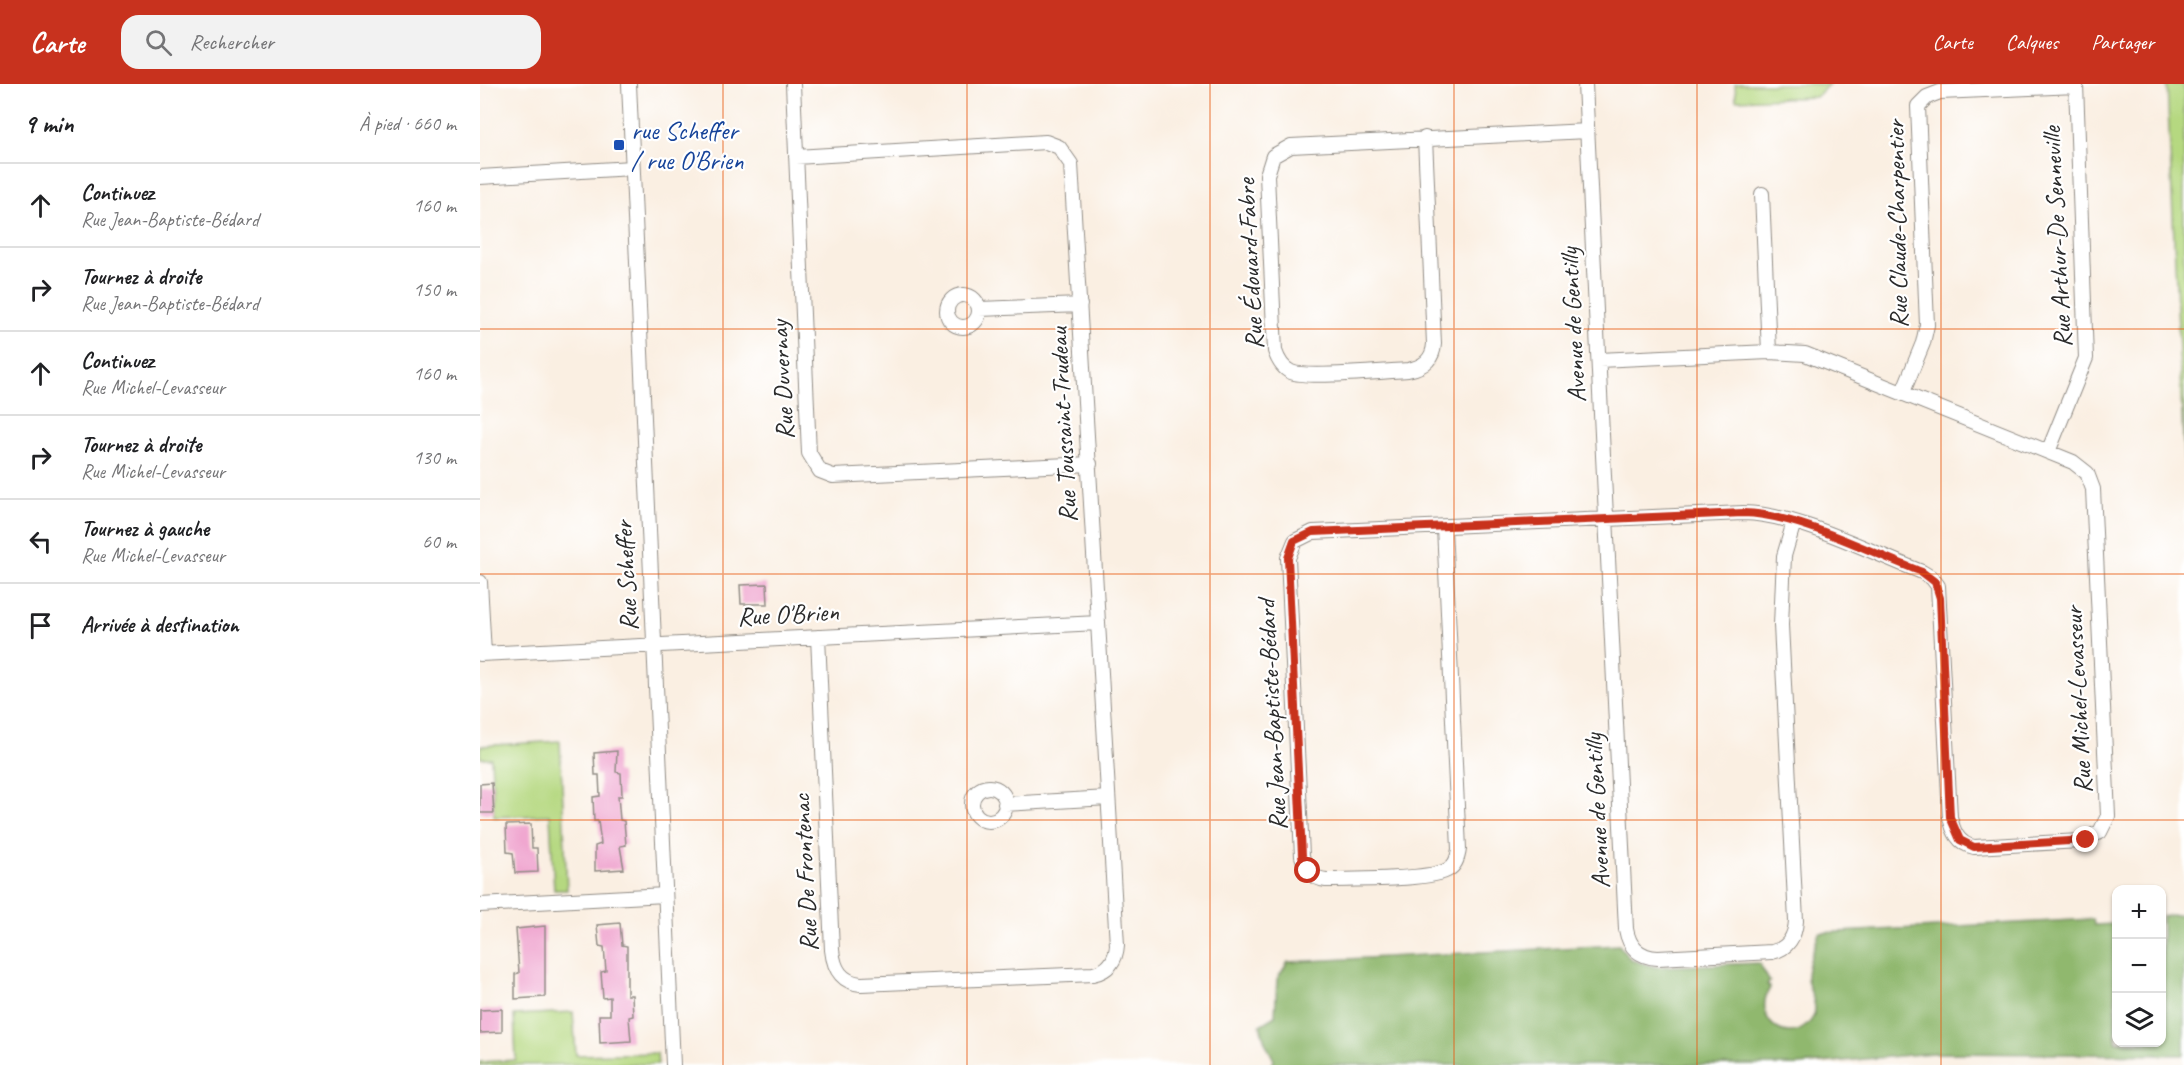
<!DOCTYPE html>
<html lang="fr">
<head>
<meta charset="utf-8">
<style>
  :root { --surface:#fff; --page:#f2f2f2; --text:#202124; --muted:#757577; --line:#e0e0e0; --accent:#c8321e }
  body { margin:0; font-family:Caveat,sans-serif; background:var(--page); color:var(--text) }
  .controls { position:absolute; right:18px; bottom:18px; display:grid; overflow:hidden; border-radius:12px; box-shadow:0 2px 4px #0004 }
  .controls button { width:54px; height:54px; display:grid; place-items:center; padding:0; border:0; border-bottom:2px solid var(--line); background:var(--surface); color:var(--text); font:30px sans-serif }
  .stop { position:absolute; width:18px; height:18px; margin:-14px; border:4px solid #c8321e; border-radius:50%; background:#fff }
  .stop.end { background:#c8321e; border-color:#fff; box-shadow:0 2px 6px #0008 }
  .list { margin:0; padding:0; list-style:none }
  h2 { display:flex; justify-content:space-between; align-items:center; height:78px; margin:0; padding:0 24px; font-size:26px }
  h2 small { font-size:20px; font-weight:400; color:var(--muted) }
  .list li { display:grid; grid-template-columns:39px 1fr auto; gap:18px; align-items:center; box-sizing:border-box; height:84px; padding:0 24px; border-top:2px solid var(--line) }
  .list b { display:block; font-size:22px; white-space:nowrap }
  .list p { margin:0; font-size:20px; white-space:nowrap; color:var(--muted) }
  .list em { font-size:20px; font-style:normal; color:var(--muted) }
  .icon { flex:none; width:33px; height:33px; fill:none; stroke:currentColor; stroke-width:2; stroke-linecap:round; stroke-linejoin:round }
  .map { position:relative; flex:none; width:1704px; height:981px; overflow:hidden }
  header { display:flex; align-items:center; gap:36px; box-sizing:border-box; height:84px; padding:0 30px; background:var(--accent); color:#fff }
  header strong { font-size:28px }
  nav { display:flex; gap:33px; margin-inline-start:auto; font-size:21px }
  .search { width:420px; height:54px; background:var(--page); display:flex; align-items:center; gap:15px; box-sizing:border-box; padding:0 21px; border-radius:18px; color:var(--muted); font-size:22px }
  main { display:flex }
  aside { flex:1; background:var(--surface) }
  .map>svg:first-child { display:block }
  .green { fill:#b5d880; stroke:#708256; stroke-width:1.5 }
  .forest { fill:#90b86e; stroke:#5e724c; stroke-width:1.5 }
  .building { fill:#f0a7d0 }
  .lines { fill:none; stroke-linecap:round; stroke-linejoin:round }
  .street-casing { stroke:#928d86; stroke-width:16 }
  .street { stroke:#fff; stroke-width:14 }
  .route { stroke:#c8321e; stroke-width:8 }
  .grid { fill:none; stroke:#e8590c; stroke-width:1.5; stroke-opacity:0.55 }
  .transit-dot { fill:#1a4fb4; stroke:#fff; stroke-width:2 }
  .labels { text-anchor:middle; dominant-baseline:central; stroke-width:4.5; stroke-linejoin:round; paint-order:stroke }
  .transit-label { font-size:26px; fill:#164399; stroke:#fff; text-anchor:start }
  .street-label { font-size:26px; fill:#2b2b2b; stroke:#fff }
</style>
</head>
<body>
<header>
<strong>Carte</strong>
<div class="search"><svg class="icon" aria-label="search" viewBox="0 0 24 24"><circle cx="10" cy="10" r="6"/><path d="M15 15l6 6"/></svg>Rechercher</div>
<nav><a>Carte</a><a>Calques</a><a>Partager</a></nav>
</header>
<main>
<aside>
<h2>9 min<small>À pied · 660 m</small></h2>
<ul class="list">
<li><svg class="icon" aria-label="ahead" viewBox="0 0 24 24"><path d="M12 20V5M6 11l6-6 6 6"/></svg><div><b>Continuez</b><p>Rue Jean-Baptiste-Bédard</p></div><em>160 m</em></li>
<li><svg class="icon" aria-label="right" viewBox="0 0 24 24"><path d="M7 20v-9h11M14 6l5 5-5 5"/></svg><div><b>Tournez à droite</b><p>Rue Jean-Baptiste-Bédard</p></div><em>150 m</em></li>
<li><svg class="icon" aria-label="ahead" viewBox="0 0 24 24"><path d="M12 20V5M6 11l6-6 6 6"/></svg><div><b>Continuez</b><p>Rue Michel-Levasseur</p></div><em>160 m</em></li>
<li><svg class="icon" aria-label="right" viewBox="0 0 24 24"><path d="M7 20v-9h11M14 6l5 5-5 5"/></svg><div><b>Tournez à droite</b><p>Rue Michel-Levasseur</p></div><em>130 m</em></li>
<li><svg class="icon" aria-label="left" viewBox="0 0 24 24"><path d="M17 20v-9H6M10 6l-5 5 5 5"/></svg><div><b>Tournez à gauche</b><p>Rue Michel-Levasseur</p></div><em>60 m</em></li>
<li><svg class="icon" aria-label="arrive" viewBox="0 0 24 24"><path d="M6 21V4h12l-3 4 3 4H6"/></svg><div><b>Arrivée à destination</b></div></li>
</ul>
</aside>
<div class="map">
<svg width="1704" height="981" viewBox="0 0 1704 981">
  <rect width="100%" height="100%" fill="#fff"/>
  <filter id="ink" filterUnits="userSpaceOnUse"><feTurbulence type="fractalNoise" baseFrequency=".0167" numOctaves="2"/><feDisplacementMap in="SourceGraphic" scale="12" xChannelSelector="R" yChannelSelector="G"/><feConvolveMatrix kernelMatrix="1 2 1 2 8 2 1 2 1" color-interpolation-filters="sRGB"/></filter>
  <filter id="wash" filterUnits="userSpaceOnUse"><feTurbulence type="fractalNoise" baseFrequency=".008" numOctaves="4" result="noise"/><feDisplacementMap in="SourceGraphic" scale="24" xChannelSelector="R" yChannelSelector="G"/><feGaussianBlur stdDeviation="1.35" result="paint"/><feColorMatrix in="noise" values="0 0 0 0 0 0 0 0 0 0 0 0 0 0 0 0 0 1.4 0 .05"/><feComposite in="paint" operator="in"/></filter>
  <g filter="url(#wash)">
    <rect width="100%" height="100%" fill="#faefe2"/>
    <path class="green" d="M1255,0h94l-13,13 -80,3z
      M1687,0h17v377z
      M80,657l7,149h-13l-4,-75 -56,2 -3,-59h-11v-12z
      M93,928l3,43 81,-2 1,11 -178,1v-3l36,-2 -2,-45z"/>
    <path class="forest" d="M1704,830v141l-251,-2 -135,12h-526l2,-5 -9,-18 -5,-17 15,-9 2,-37 11,-17 331,-17 12,15 24,7 104,-4 11,19 -3,2 3,4c-18,28 13,58 37,37 17,-16 2,-30 0,-47 -1,-13 9,-33 12,-45l274,-14 1,6 21,-1 1,118h46v-126z"/>
    <g id="blocks">
      <path class="building" d="M287,500l1,20h-27l-1,-19z
        M137,667l-1,21 5,1 1,23h-4l2,24 4,1 2,24 -6,1 4,23 -29,2v-25l6,-2 -3,-23h-4l-1,-24 7,-1 -1,-21h-4l-1,-22z
        M12,699l2,30h-14v-29z
        M51,740l1,24h5l1,24 -23,1 -2,-20 -6,-1 -1,-27z
        M140,839l2,22 5,1v49h5l1,21 -4,1 2,24 -31,2 -1,-28h11v-18l-7,1 -2,-26 5,-1 -2,-24 -5,-1 -2,-21z
        M65,842v71l-30,2v-25l4,-1 -3,-44z
        M22,925v23l-22,1v-23z"/>
    </g>
  </g>
  <g filter="url(#ink)">
    <use href="#blocks" fill-opacity="0" stroke="#928d86" stroke-width="1.5"/>
    <g class="lines">
      <defs>
        <path id="street" d="M149,0l44,981
          M313,0l16,369 11,18 13,5 257,-12
          M1105,0l41,845c3,18 13,28 32,29l114,-6c16,-3 23,-16 24,-31l-15,-296 3,-69 10,-34
          M945,54l9,206c-1,16 -11,23 -26,26 -21,1 -101,9 -117,2 -9,-4 -13,-12 -16,-21l-8,-176 6,-19 18,-10 296,-15
          M316,73l250,-15 13,5 12,17 46,781c-1,16 -9,26 -24,29l-232,10c-20,-2 -27,-15 -29,-34l-14,-313
          M0,93l152,-9
          M1282,110l7,158
          M467 227a16 16 0 1 1 32 0a16 16 0 1 1-32 0Z
          M499,225l101,-4
          M1423,308l20,-49 4,-18 -9,-219 9,-9 13,-5 136,-6
          M1568,368l38,-94 -10,-274
          M964,443l15,322c-1,8 -3,16 -10,20 -17,12 -99,10 -123,11 -15,-2 -20,-10 -24,-24l-14,-298 7,-17 18,-9 430,-19c55,1 127,39 179,59l10,6 6,8 12,231c3,14 8,27 24,30l106,-6 20,-9 8,-16 -15,-327 -6,-16 -14,-11 -268,-108 -36,-2 -170,8
          M0,498l4,72
          M0,570l618,-31
          M492 720a17 17 0 1 1 34 0a17 17 0 1 1-34 0Z
          M525,720l103,-6
          M0,821l185,-10"/>
      </defs>
      <use href="#street" class="street-casing"/>
      <use href="#street" class="street"/>
    </g>
  </g>
  <g class="lines" filter="url(#ink)">
    <path class="route" d="M828,787l-6,-15 -14,-298 6,-17 19,-9 430,-19c55,1 126,39 179,59l13,10 5,16 10,219 10,23 14,7 112,-7"/>
  </g>
  <path class="grid" d="M243,0v981M487,0v981M730,0v981M974,0v981M1217,0v981M1461,0v981M0,245h1704M0,490h1704M0,736h1704"/>
  <rect class="transit-dot" x="133" y="55" width="12" height="12" rx="3"/>
  <g class="labels">
    <g class="transit-label">
      <text x="151" y="46">rue Scheffer<tspan x="151" dy="30">/ rue O'Brien</tspan></text>
    </g>
    <g class="street-label">
      <text transform="translate(1417 140) rotate(-91)">Rue Claude-Charpentier</text>
      <text transform="translate(1577 153) rotate(-93)">Rue Arthur-De Senneville</text>
      <text transform="translate(770 180) rotate(-93)">Rue Édouard-Fabre</text>
      <text transform="translate(1093 241) rotate(-93)">Avenue de Gentilly</text>
      <text transform="translate(302 296) rotate(-93)">Rue Duvernay</text>
      <text transform="translate(583 341) rotate(-93)">Rue Toussaint-Trudeau</text>
      <text transform="translate(146 492) rotate(-93)">Rue Scheffer</text>
      <text transform="translate(308 530) rotate(-3)">Rue O'Brien</text>
      <text transform="translate(1598 616) rotate(-93)">Rue Michel-Levasseur</text>
      <text transform="translate(792 631) rotate(-93)">Rue Jean-Baptiste-Bédard</text>
      <text transform="translate(1117 727) rotate(-93)">Avenue de Gentilly</text>
      <text transform="translate(325 789) rotate(-93)">Rue De Frontenac</text>
    </g>
  </g>
</svg>
<div class="controls">
<button>+</button>
<button>−</button>
<button><svg class="icon" aria-label="layers" viewBox="0 0 24 24"><path d="M12 4l9 5-9 5-9-5zM3 14l9 5 9-5"/></svg></button>
</div>
<div class="stop" style="left:828px;top:787px"></div>
<div class="stop end" style="left:1606px;top:756px"></div>
</div>
</main>
</body>
</html>
